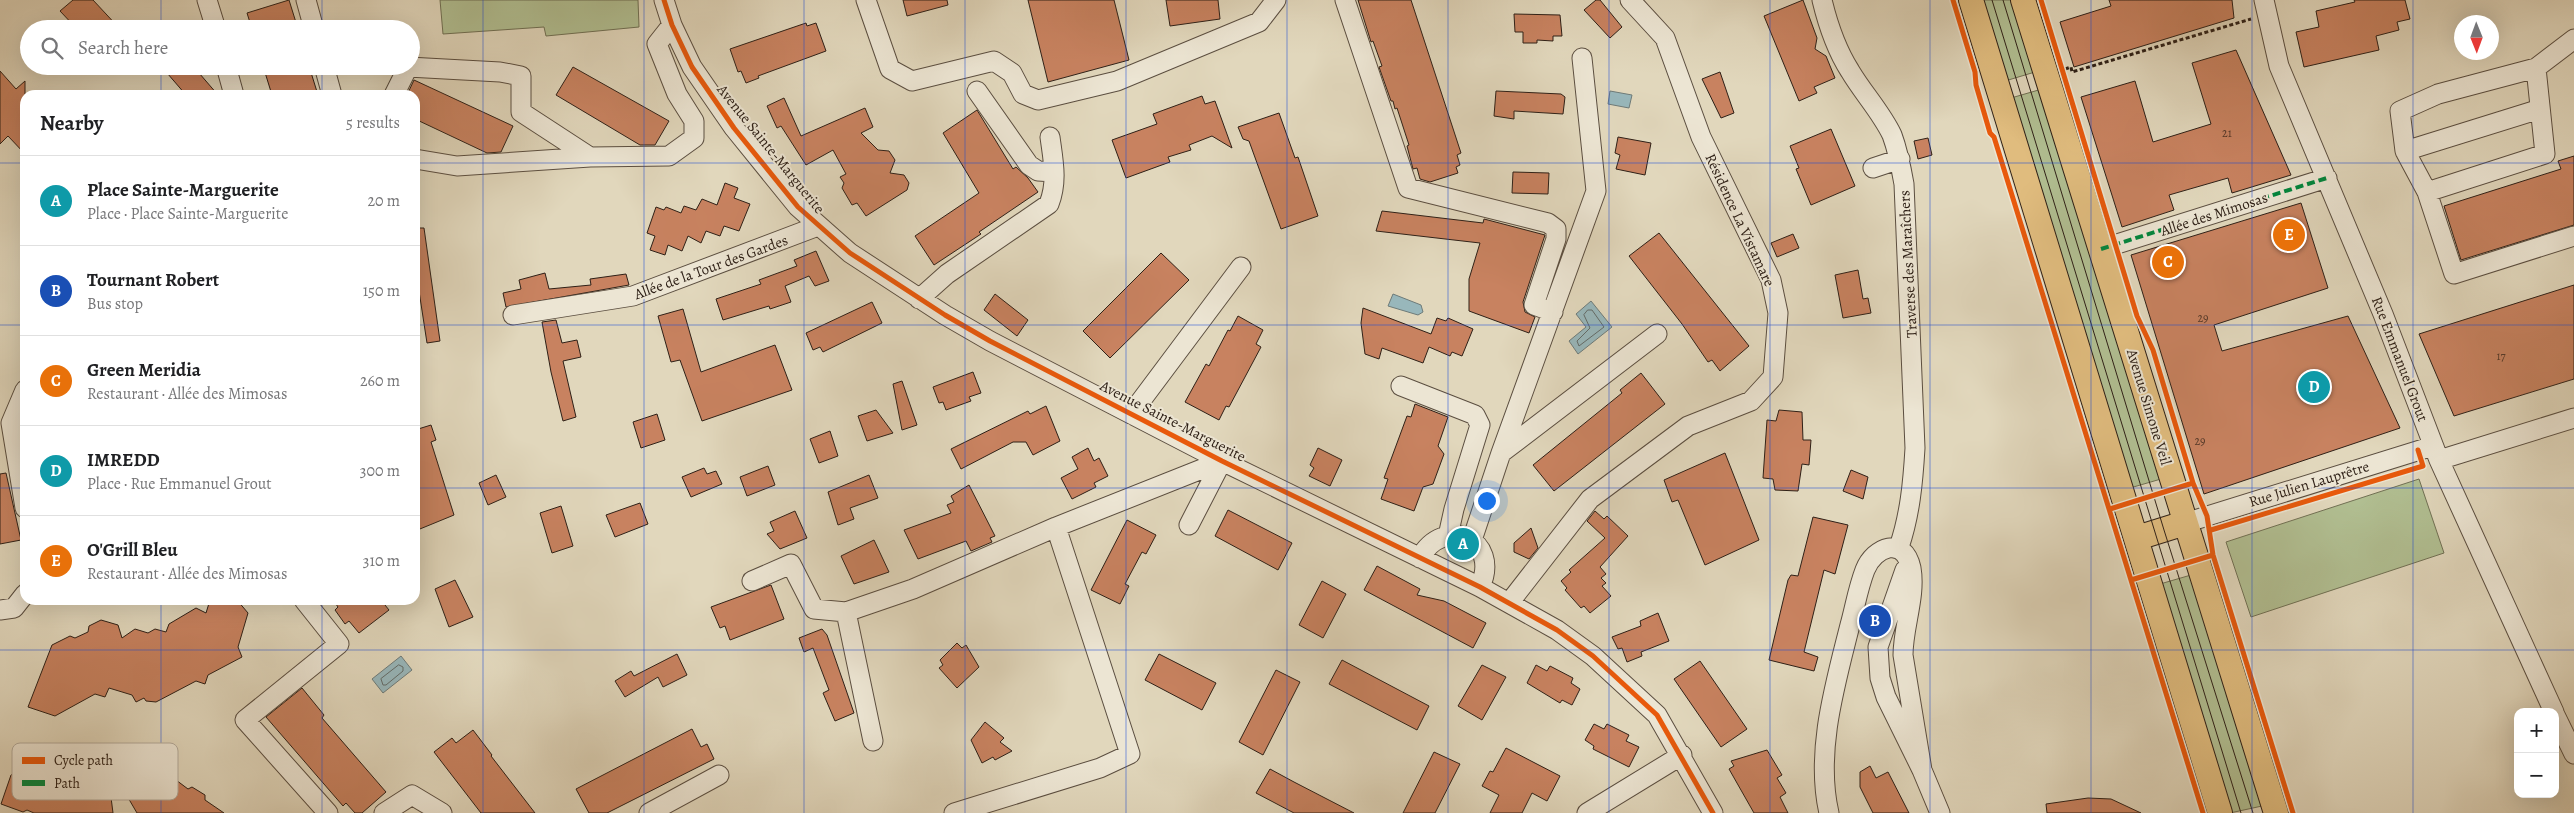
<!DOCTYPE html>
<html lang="en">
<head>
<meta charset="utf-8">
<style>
  :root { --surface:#fff; --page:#f6f6f6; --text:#202124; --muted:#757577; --line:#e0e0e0; --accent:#0f766e }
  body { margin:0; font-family:Alegreya,serif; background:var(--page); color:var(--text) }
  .controls { position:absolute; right:15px; bottom:15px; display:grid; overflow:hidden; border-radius:10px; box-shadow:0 5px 20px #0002 }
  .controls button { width:45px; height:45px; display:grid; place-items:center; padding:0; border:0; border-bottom:1px solid var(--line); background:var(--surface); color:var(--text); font:25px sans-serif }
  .compass { position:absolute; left:2454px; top:15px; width:45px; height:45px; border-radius:50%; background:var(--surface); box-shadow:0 5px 20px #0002; rotate:179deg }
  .you { position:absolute; left:1486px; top:500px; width:18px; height:18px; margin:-12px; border:4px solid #fff; border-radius:50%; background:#1a73e8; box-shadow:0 0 0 8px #1a73e833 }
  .badge { display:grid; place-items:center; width:32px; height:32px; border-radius:50%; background:var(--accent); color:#fff; font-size:16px; font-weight:700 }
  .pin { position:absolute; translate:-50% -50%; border:2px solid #fff; box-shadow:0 1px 5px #0006 }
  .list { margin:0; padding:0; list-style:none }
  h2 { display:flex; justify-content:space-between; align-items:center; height:65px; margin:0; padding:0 20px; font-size:21px }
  h2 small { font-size:16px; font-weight:400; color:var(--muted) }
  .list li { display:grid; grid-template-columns:32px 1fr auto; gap:15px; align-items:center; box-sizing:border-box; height:90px; padding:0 20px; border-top:1px solid var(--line) }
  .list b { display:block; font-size:19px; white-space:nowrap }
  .list p { margin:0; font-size:16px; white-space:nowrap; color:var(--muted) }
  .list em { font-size:16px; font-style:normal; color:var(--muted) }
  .icon { flex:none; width:28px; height:28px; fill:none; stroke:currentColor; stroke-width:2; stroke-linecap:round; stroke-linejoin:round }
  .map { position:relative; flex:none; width:2574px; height:813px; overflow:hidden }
  .search { position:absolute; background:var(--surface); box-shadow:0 5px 20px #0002; left:20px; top:20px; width:400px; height:55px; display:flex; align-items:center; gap:12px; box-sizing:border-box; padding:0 18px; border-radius:28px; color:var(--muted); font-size:19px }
  .panel { position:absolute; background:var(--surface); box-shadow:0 5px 20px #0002; left:20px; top:90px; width:400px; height:515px; border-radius:15px }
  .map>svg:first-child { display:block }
  .green { fill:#b1bf92; stroke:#707054 }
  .water { fill:#98b7bb; stroke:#6e7b79 }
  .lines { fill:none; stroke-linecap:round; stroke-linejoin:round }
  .shore { stroke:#636c69; stroke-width:1 }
  .building { fill:#c88260; stroke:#2e2017 }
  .minor-casing { stroke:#5b4e40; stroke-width:21 }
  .major-casing { stroke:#2e2017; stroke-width:26 }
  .path { stroke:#2e2017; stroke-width:3; stroke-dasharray:4 2.5; stroke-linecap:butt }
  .minor { stroke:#ece5d3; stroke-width:19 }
  .major { stroke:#e0bc7e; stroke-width:24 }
  .tram { stroke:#2e2017; stroke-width:1 }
  .quiet { stroke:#00873e; stroke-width:4; stroke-dasharray:8 4; stroke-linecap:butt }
  .cycleway-casing { stroke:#ece5d3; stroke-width:8 }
  .cycleway { stroke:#e8590c; stroke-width:5 }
  .grid { fill:none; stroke:#1d4ed8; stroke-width:1; stroke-opacity:0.55 }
  .labels { text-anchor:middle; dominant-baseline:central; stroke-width:4; stroke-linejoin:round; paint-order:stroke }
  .number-label { font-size:12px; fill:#543829 }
  .street-label { font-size:15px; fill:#2e2017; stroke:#ece5d3 }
  .key { fill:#ece5d3; stroke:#b3aa9b; stroke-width:1 }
  .key-label { font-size:14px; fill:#2e2017 }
</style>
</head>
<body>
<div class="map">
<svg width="2574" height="813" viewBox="0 0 2574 813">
  <rect width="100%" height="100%" fill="#e1d7bc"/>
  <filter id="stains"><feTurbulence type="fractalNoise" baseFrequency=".004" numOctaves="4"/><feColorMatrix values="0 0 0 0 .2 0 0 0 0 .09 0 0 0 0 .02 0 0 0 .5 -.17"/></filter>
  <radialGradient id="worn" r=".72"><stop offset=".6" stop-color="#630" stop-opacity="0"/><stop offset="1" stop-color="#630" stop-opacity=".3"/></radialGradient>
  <path class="green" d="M440,0h198l1,27 -93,9 -2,-9 -101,7z
    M1980,0h33l22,72 -30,9z
    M2042,89l119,390 -31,9 -119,-390z
    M2419,479l25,74 -193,64 -25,-75z
    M2191,575l71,231 -32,7 -70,-229z"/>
  <path class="water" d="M1610,91l22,4 -3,13 -21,-4z
    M1393,294l28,11 2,7 -5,3 -30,-9z
    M1591,301l21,26 -34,27 -9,-13 17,-14 -10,-13z
    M401,656l11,14 -29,23 -11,-14z"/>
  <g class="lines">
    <path class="shore" d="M1588,310h4l12,17 -25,19 -2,-5 13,-13 -6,-13z
      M399,665l4,2v4l-17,14h-3l-2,-6z"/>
  </g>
  <path class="building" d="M73,0h20l27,29h-43l-17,-18z
    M289,0l9,29h-46l-5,-16z
    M903,0h44l1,5 -41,11z
    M1028,0h86l15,60 -81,22z
    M1166,0h52l2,19 -50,7z
    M1358,0h53l50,153 -4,2 3,10 -4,2 2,6 -28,9 -10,-3 -3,-11 -4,1 -6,-23 2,-1 -12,-37 -2,1 -2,-8h-2l-12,-34 3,-1 -9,-25 -2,1z
    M1596,0h4l22,27 -12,11 -26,-28z
    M1803,0l14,38 -2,11 11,7 9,22 -21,9 3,6 -18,8 -35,-85z
    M2109,0h123l2,18 -160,49 -14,-45 51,-16z
    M2354,0h51l5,19 -13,3 2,8 -23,6 3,14 -75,17 -8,-35 23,-5 -3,-16 39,-9z
    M1514,14l46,1 2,21h-9v5l-16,-1v3h-14v-11h-8z
    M806,23l1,3 9,-3 10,28 -68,25 1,2 -13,5 -5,-12 -3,1 -8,-23z
    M2236,50l55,125 -59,18 -4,-15 -59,17 5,15 -52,17 -41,-130 54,-16 18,61 58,-18 -19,-61z
    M161,66h32l25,29h-32z
    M263,66h46l9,29h-46z
    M573,67l96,54 -14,24h-15l-84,-50z
    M0,71l16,18 9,-8v73l-17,-18 -8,8z
    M1720,72l14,41 -13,5 -19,-39z
    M414,80l99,46 -12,26 -14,1 -72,-34v-24h-8z
    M1496,91l65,3 4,3 -2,17 -49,-3v8l-20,-3z
    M1202,96l3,8 10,-3 17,47 -20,-12 -23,9 2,5 -23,7 2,5 -44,16 -14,-38 45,-16 -4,-10z
    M784,98l17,38 64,-28 8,19 -12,6 17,17 11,1 6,9 -5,13 14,2 5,8 -2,7 -41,26 -9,-13 -5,2 -10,-17 2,-5 -4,-6 6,-3 -13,-24 -27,15 -25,-39 -4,2 -10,-22z
    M977,110l36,59 3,-2 12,11 10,14 -59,40 2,2 -47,31 -19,-29 64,-43 -36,-60z
    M1279,113l16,45 3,-1 20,59 -37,13 -32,-88 -6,-2 -5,-12z
    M1831,129l24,57 -44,19 -15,-36 3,-1 -9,-22z
    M1618,137l33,6 -6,32 -29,-6 4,-14 -5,-2z
    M1928,138l4,17 -14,4 -4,-18z
    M2574,156v69l-113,35 -17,-54 117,-37 -3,-8z
    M1513,172l36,1 -1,21 -36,-1z
    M725,183l13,5 -4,10 16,6 -11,27 -15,-5 -4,10 -14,-5 -5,12 -13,-7 -6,15 -14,-6 -3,10 -15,-5 5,-14 -8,-3 9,-26 8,3 2,-3 15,6 3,-7 12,4 6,-11 15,6z
    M2301,203l27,85 -114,37 8,26 126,-35 52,112 -196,66 -73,-239z
    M1382,211l101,12 1,-4 61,16 -22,67 2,10 10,5 -6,16 -60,-22v-32l11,-36 -104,-12z
    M415,228h9l16,113 -13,2 -12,-78z
    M1659,233l90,113 -29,25 -8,-11 -4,2 -26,-38 -53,-68z
    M1793,234l6,14 -22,9 -6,-14z
    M816,251l13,30 -14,5 -6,-10 -24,10 6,16 -21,7 -1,-3 -46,14 -7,-21 45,-15 -2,-4 38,-14 -3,-6z
    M1161,253l28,27 -79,78 -27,-27z
    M1858,270l5,29 5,-1 3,15 -28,5 -8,-43z
    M545,273l4,16 42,-4 -1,-6 36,-5 3,11 -123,22 -3,-14 18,-4 -2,-9z
    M2574,285v94l-120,37 -35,-82z
    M995,294l33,26 -11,16 -33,-26z
    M872,302l10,21 -59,29 -3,-5 -7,3 -7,-17z
    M1363,308l68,26 6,-16 9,3 2,-3 25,11 -11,27 -10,-4 -2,4 -21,-9 -6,16 -41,-15 -3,11 -14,-5 -4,-31z
    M683,309l18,63 74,-27 17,45 -90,31 -22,-61 -9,2 -13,-46z
    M1238,316l25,14 -7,14 5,3 -32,60 -3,-1 -7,14 -34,-18 21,-38 3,2 19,-36 2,1z
    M556,320l6,23 15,-3 4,17 -18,4 13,56 -13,4 -12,-49 -9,-50z
    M973,372l8,21 -12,4 2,4 -25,9 -3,-8 -4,1 -6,-16z
    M1641,373l24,31 -111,87 -21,-26 89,-72 -2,-3z
    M902,381l15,44 -15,5 -9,-46z
    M1415,404l33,13 -10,29 6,8 -11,30 -10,3 -9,24 -33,-12 7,-20 -4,-1 6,-16 17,-46 4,1z
    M1046,406l14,35 -27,14 -7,-13h-13l-52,27 -10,-20 77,-38 2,3z
    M876,410l17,23 -26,8 -9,-25z
    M1779,410l23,2 1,28h8l-2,25 -7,-1 -4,27 -23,-1 -2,-11 -10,-1 4,-58 9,1z
    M657,414l8,26 -24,8 -8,-26z
    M431,425l5,15 -5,2 23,73 -39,16v-101z
    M830,431l8,25 -19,7 -9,-24z
    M1088,448l6,13 5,-3 9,18 -14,7 2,4 -24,12 -11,-21 17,-9 -6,-12z
    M1318,448l24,12 -12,26 -21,-10 5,-8 -4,-3z
    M1725,453l34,87 -54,25 -27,-65 -6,2 -8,-22z
    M768,466l7,19 -28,11 -7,-19z
    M704,468l3,6 9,-3 6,13 -31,13 -9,-20z
    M1851,470l17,7 -5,22 -20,-8z
    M6,473l15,67 -21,4v-70z
    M496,475l10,22 -18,8 -9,-22z
    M869,475l9,23 -28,10 4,11 -16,6 -10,-33z
    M969,485l26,51 -5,2 2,4 -21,9 -5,-10 -48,18 -14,-29 47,-17 -4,-8 7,-3 -3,-6z
    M640,503l8,21 -33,13 -9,-22z
    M561,506l12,40 -21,7 -12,-40z
    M1228,510l64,33 -14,27 -63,-34z
    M795,511l12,27 -27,11 -13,-15 7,-3 -4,-9z
    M1595,511l9,8 3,-3 21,20 -28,31 6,7 -5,4 5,5 -4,3 9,10 -21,17 -6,-7 -3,2 -16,-18 2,-2 -6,-7 10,-9 -2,-2 36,-32 -18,-17z
    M1813,517l35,8 -13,49 -11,-4 -20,82 14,5 -4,14 -45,-11 19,-80 3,-5 7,1z
    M1127,520l29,15 -10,19 -4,-2 -17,32 4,2 -9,18 -29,-14z
    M1531,528l7,20 -9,11 -15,-7v-9z
    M874,540l15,32 -35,12 -13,-28z
    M1377,566l43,23 -3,6 27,6 42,22 -13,25 -109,-58z
    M455,580l18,37 -24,10 -14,-38z
    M1322,581l24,13 -23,44 -24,-13z
    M771,585l13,34 -54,21 -5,-14 -5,2 -9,-21z
    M210,600h27l11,13 -10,34 4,10 -34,18 -3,9 -9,-3 -40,21 -10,-1 -2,-3 -8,4 -4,-7 -23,-7 -4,9 -10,-3 -40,22 -27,-9 24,-62 18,-9 5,2 13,-6 1,-6 12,-6 17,5 4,13 13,-9 13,4 7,-4 11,3 3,-8 27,-16 10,5z
    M333,600h48l8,10 -30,23 -10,-12 -4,3 -10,-14 3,-3z
    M1658,613l11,28 -28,11 1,4 -15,6 -5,-14 -4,1 -6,-12 29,-11 -1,-5z
    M822,629l5,6 27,78 -19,8 -12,-28 6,-3 -16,-42 -9,4 -5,-14z
    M957,643l5,5 4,-3 13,22 -22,21 -18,-20 4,-3 -3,-5z
    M677,654l10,21 -24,12 -5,-10 -33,20 -10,-16 16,-10 3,5z
    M1159,654l57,29 -14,27 -57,-30z
    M1342,660l87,46 -12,24 -88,-46z
    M1700,661l47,68 -26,18 -47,-68z
    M1482,665l24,12 -24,43 -24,-14z
    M1536,665l11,6 3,-5 23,12 -2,5 9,6 -8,16 -10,-5 -2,3 -33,-20z
    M1276,670l24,12 -37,73 -24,-13z
    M302,688l22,27 -2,3 64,74 -24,21h-7l-9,-10 -3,3 -77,-89z
    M985,722l19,16 -4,4 12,9 -17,9 -2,-3 -11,6 -11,-23z
    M1594,724l10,5 3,-5 22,11 -3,6 13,6 -10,20 -36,-18 1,-3 -9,-6z
    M692,729l9,18 6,-3 7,15 -107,54h-18l-13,-24z
    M473,730l19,25 -1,1 44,57h-54l-47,-61 18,-14 4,5z
    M1506,748l54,28 -13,25 -15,-8 -10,20h-32l9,-18 -17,-9 8,-15 3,1z
    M1767,750l15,25 -5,3 9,15 -6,4 8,16h-34l-25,-44 5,-3 -3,-5z
    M1434,752l26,12 -25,49h-32z
    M106,760l40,11 3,-2 15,5 1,3 11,3 12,9 4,-2 13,8v5l19,13h-87z
    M27,765l50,14 30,-13 6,47h-79l-7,-3 -4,2 -22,-8 10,-29z
    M1870,766l6,12 12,-6 21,41h-36l-13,-26v-15z
    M1270,769l24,13 60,31h-60l-38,-20z
    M2088,798l23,1 30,14h-94l-1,-9z"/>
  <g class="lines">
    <defs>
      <path id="minor" d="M207,0l9,29
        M306,0l8,29
        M664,0l8,25 20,42 42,61 64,79 52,46 95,62 45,26 232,120 258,126 77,43 36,26 64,59 56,98
        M866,0l24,69 22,12 82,-20 18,12 11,21 15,6 79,-19 142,-59 17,-22
        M1345,0l63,188 140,35 8,6v10l-22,66 19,7
        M1822,0c6,25 14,49 28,71 13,22 31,41 42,64 6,16 9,32 12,49l11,264c-2,34 -5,67 -16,99
        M2264,0l15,66 104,248 56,146 115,252
        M2574,39l-38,29 9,86 -118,38 27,82 120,-38
        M226,66l8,29
        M324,66l8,29
        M977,91l52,74 9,6 16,1
        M394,95l14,-28 92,5 21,4v36l69,45
        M2405,151l-5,-40 38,-17 98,-26
        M415,159l42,7 133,-9 79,-1 25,-18v-17l-17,-27 -20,-50 15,-19
        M1873,168l27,-9
        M2427,192l-22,-41 135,-42
        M2101,249l226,-71
        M919,299l28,-25 102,-70c9,-23 4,-44 1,-67
        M513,315l120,-19 185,-70
        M1401,386l74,29 5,10 -26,84 -6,27
        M25,390l-14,33 14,85
        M1131,414l110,-147
        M1501,453l95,-262 -14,-133
        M2439,460l135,-42
        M2185,523l248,-77
        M1189,525l33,-64
        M1472,540l29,-87 156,-119
        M1420,558c23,-43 82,-20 60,29
        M1905,570l-27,77 2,31 6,19 36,73 18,43
        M752,581l39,-17 23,45 32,3 67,-23 143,-62 166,-66
        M304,600l35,44 -94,76 83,93
        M1509,603l81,-104 98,-73 63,-25 22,-24 5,-64 -7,-33 -70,-143 -36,-99 -35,-38
        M0,610l14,-2 11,-14
        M846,612l27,129
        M2555,715l19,39
        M384,813l28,-18 30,18
        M649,813l70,-38
        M954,813l146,-45 30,-14 -74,-227
        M1587,813l95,-58
        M1829,813c-14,-61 6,-128 21,-188 5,-18 8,-37 15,-55 9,-23 39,-35 46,-2 5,28 -8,59 -8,87l19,115"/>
      <path id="major" d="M1971,0l249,813
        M2023,0l253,813
        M2137,538l48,-15"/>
    </defs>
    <use href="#minor" class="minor-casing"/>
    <use href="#major" class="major-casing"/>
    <path class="path" d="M2065,69l6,-2 1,5 179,-53"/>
    <use href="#minor" class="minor"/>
    <use href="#major" class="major"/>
    <path class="tram" d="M1992,0l249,813
      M2003,0l161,530 89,283"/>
    <path class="quiet" d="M2101,249l226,-71"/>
    <defs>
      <path id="cycleway" d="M664,0l8,25 20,42 42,61 64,79 52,46 95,62 45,26 232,120 258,126 77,43 36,26 64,59 56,98
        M1953,0l22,72 1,13 14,48 4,4 209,676
        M2041,0l96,316 16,34 40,133 14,33 6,39 80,258
        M2110,509l83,-26
        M2211,530l212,-64 -5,-16
        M2131,580l82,-25"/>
    </defs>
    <use href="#cycleway" class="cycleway-casing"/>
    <use href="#cycleway" class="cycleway"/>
  </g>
  <path class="grid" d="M161,0v29M322,0v29M483,0v813M644,0v813M804,0v813M965,0v813M1126,0v813M1287,0v813M1448,0v813M1609,0v813M1770,0v813M1930,0v813M2091,0v813M2252,0v813M2413,0v813M161,66v29M322,66v29M0,163h25M415,163h2159M0,325h25M415,325h2159M0,488h25M415,488h2159M161,600v213M322,600v213M0,650h2574"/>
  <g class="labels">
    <g class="number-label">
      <text x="2227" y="133">21</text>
      <text x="2203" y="318">29</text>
      <text x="2501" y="356">17</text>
      <text x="2200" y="441">29</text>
    </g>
    <g class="street-label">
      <text transform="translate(771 149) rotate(51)">Avenue Sainte-Marguerite</text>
      <text transform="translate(2214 214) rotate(-18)">Allée des Mimosas</text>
      <text transform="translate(1740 220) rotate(65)">Résidence La Vistamare</text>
      <text transform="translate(1908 264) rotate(-93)">Traverse des Maraîchers</text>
      <text transform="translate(711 267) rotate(-20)">Allée de la Tour des Gardes</text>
      <text transform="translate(2400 359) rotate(69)">Rue Emmanuel Grout</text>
      <text transform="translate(2149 407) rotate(73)">Avenue Simone Veil</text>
      <text transform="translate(1173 421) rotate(27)">Avenue Sainte-Marguerite</text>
      <text transform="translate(2309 484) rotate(-17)">Rue Julien Lauprêtre</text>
    </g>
  </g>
  <rect x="12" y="743" width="166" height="57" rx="8" class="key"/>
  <rect x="22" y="757" width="23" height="7" fill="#e8590c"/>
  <rect x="22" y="780" width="23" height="6" fill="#00873e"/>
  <g class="key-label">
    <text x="54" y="765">Cycle path</text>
    <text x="54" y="788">Path</text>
  </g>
  <rect width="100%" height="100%" filter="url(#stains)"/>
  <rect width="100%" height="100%" fill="url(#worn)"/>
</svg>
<div class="controls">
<button>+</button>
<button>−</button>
</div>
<svg class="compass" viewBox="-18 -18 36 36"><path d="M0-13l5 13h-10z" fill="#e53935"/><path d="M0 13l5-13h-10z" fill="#757577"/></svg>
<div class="you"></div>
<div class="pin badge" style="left:1463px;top:544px;background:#0f9aa8">A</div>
<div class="pin badge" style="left:1875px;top:621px;background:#1a4fb4">B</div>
<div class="pin badge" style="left:2168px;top:262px;background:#e8710a">C</div>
<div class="pin badge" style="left:2314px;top:387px;background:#0f9aa8">D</div>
<div class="pin badge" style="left:2289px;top:235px;background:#e8710a">E</div>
<div class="search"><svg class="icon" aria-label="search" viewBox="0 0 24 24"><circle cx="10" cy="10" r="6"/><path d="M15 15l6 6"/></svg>Search here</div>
<section class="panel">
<h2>Nearby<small>5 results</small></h2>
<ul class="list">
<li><span class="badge" style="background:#0f9aa8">A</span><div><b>Place Sainte-Marguerite</b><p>Place · Place Sainte-Marguerite</p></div><em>20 m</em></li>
<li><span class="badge" style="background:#1a4fb4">B</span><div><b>Tournant Robert</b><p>Bus stop</p></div><em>150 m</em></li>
<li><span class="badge" style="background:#e8710a">C</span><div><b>Green Meridia</b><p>Restaurant · Allée des Mimosas</p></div><em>260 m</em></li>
<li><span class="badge" style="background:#0f9aa8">D</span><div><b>IMREDD</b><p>Place · Rue Emmanuel Grout</p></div><em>300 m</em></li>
<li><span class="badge" style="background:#e8710a">E</span><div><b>O'Grill Bleu</b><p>Restaurant · Allée des Mimosas</p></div><em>310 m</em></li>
</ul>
</section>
</div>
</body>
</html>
